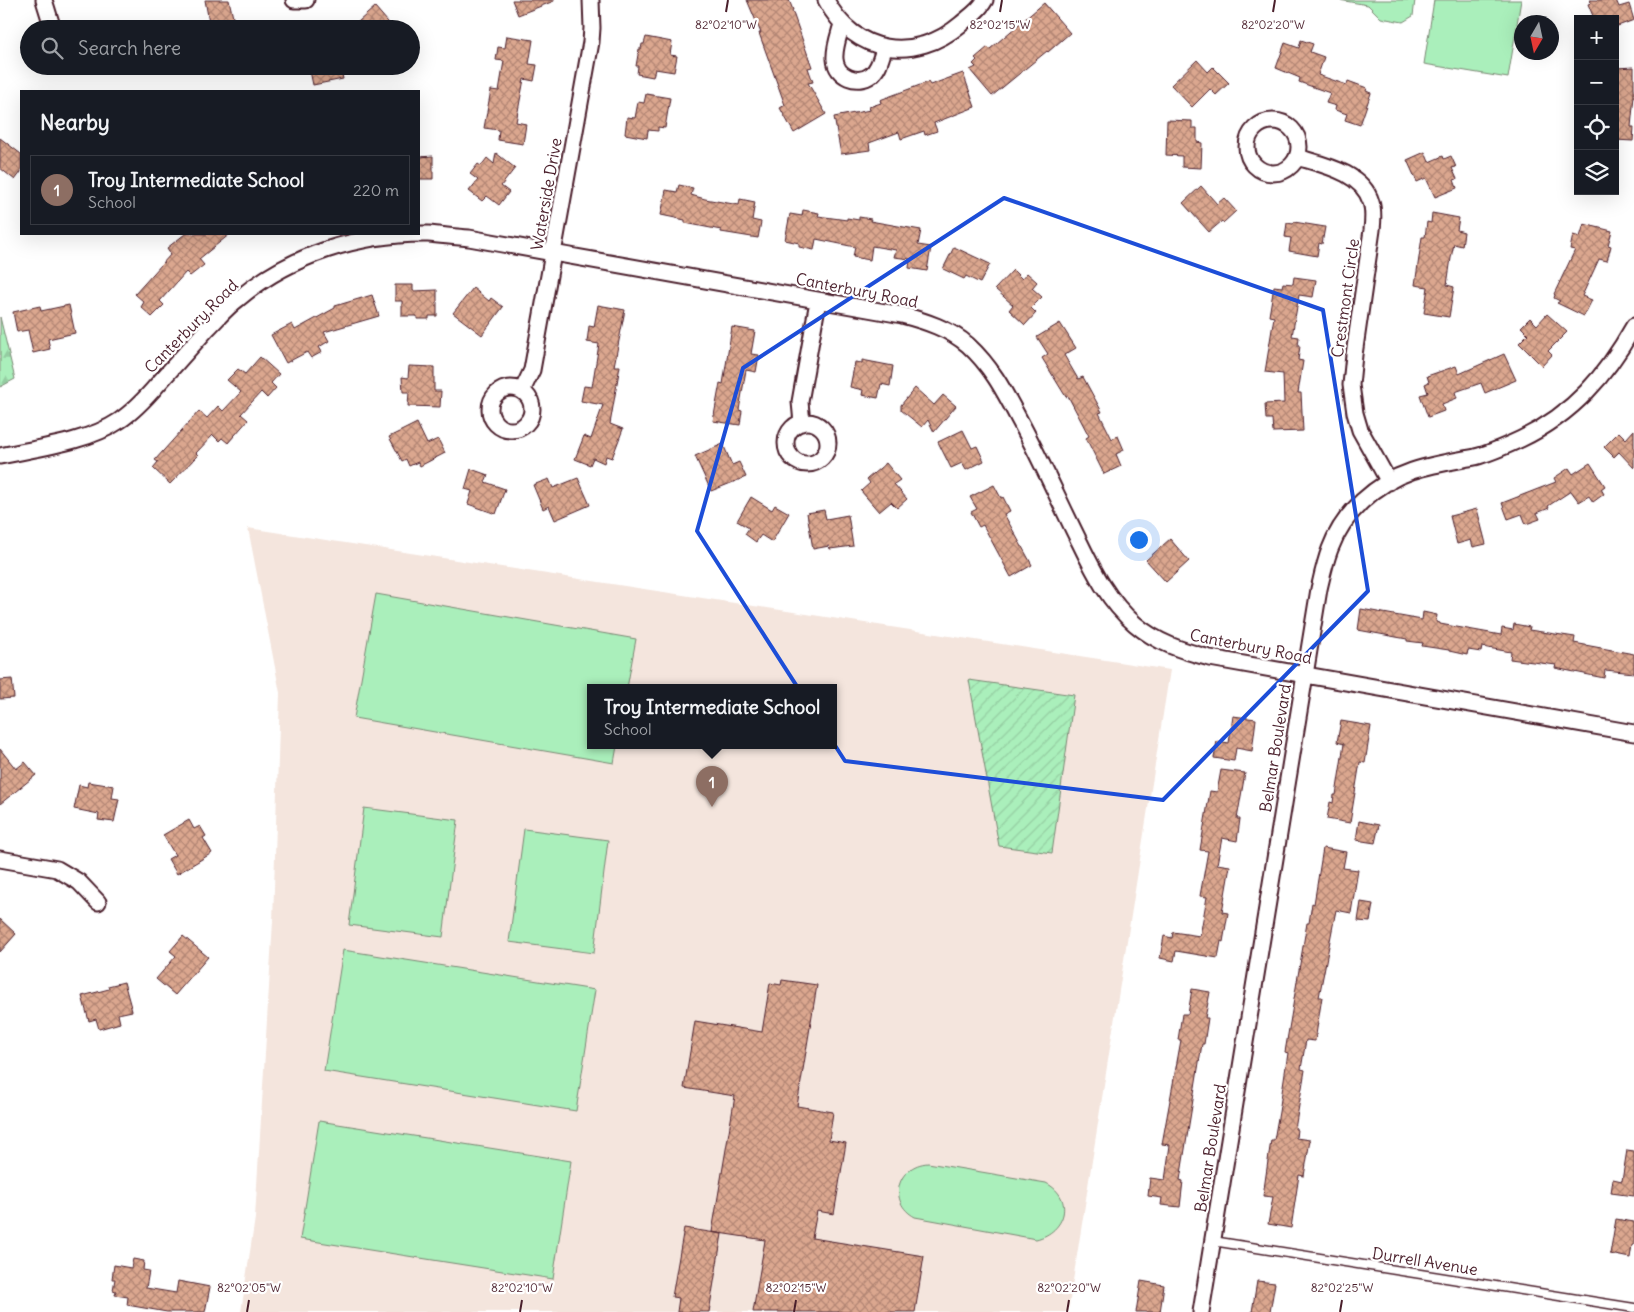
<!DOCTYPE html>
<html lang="en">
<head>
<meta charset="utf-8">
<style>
  :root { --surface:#171b24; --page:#242831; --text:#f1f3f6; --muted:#9ea1a6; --line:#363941; --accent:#0f766e }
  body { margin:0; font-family:Delius,sans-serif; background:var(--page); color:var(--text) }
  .controls { position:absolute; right:15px; top:15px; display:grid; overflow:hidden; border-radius:0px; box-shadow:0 5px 20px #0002 }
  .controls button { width:45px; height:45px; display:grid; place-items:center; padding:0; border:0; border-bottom:1px solid var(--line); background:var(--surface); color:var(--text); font:25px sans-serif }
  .compass { position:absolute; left:1514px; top:15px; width:45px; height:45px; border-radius:50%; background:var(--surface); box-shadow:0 5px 20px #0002; rotate:189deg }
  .you { position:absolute; left:1138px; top:539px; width:18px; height:18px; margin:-12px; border:4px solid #fff; border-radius:50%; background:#1a73e8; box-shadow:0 0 0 8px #1a73e833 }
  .badge { display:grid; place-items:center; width:32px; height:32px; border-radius:50%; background:var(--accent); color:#fff; font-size:16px; font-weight:700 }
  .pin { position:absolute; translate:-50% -41px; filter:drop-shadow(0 1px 2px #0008) }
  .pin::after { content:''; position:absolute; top:26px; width:18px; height:15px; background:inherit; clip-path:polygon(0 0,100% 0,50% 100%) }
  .popup { position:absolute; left:587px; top:684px; width:250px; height:65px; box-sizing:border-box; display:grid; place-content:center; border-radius:0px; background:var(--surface); filter:drop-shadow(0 1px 4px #0005); font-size:16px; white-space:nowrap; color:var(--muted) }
  .popup b { font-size:19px; color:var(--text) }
  .popup::after { content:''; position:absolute; left:50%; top:100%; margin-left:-10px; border:10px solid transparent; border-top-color:var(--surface) }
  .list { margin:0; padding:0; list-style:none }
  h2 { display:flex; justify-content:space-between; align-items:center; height:65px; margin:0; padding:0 20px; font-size:21px }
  h2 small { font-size:16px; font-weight:400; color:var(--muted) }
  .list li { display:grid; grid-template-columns:32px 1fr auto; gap:15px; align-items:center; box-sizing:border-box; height:70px; margin:0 10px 10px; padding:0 10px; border:1px solid var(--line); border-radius:0px }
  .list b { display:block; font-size:19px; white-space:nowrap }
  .list p { margin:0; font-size:16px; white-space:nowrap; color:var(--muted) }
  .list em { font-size:16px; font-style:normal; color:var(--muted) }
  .icon { flex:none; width:28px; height:28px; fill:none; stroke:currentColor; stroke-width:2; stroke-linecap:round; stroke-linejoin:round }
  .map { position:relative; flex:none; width:1634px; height:1312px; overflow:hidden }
  .search { position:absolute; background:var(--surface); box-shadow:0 5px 20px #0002; left:20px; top:20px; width:400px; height:55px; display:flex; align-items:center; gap:12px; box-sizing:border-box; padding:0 18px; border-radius:28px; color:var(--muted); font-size:19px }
  .panel { position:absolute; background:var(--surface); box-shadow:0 5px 20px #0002; left:20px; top:90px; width:400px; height:145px; border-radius:0px }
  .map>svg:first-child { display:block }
  .built { fill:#f4e5dd; fill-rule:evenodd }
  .green { fill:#aaefbb; stroke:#7a8773 }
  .forest { fill:url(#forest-firs); stroke:#7a8773 }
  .garden { fill:url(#garden-furrows); stroke:#7a8773 }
  .building { fill:url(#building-cross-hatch); stroke:#4a1f2b }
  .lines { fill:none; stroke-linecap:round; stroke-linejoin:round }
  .service-casing { stroke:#4a1f2b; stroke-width:11 }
  .minor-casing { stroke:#4a1f2b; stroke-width:19 }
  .service { stroke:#fff; stroke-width:8 }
  .minor { stroke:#fff; stroke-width:15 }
  .marked { fill:none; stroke:#1d4ed8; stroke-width:4; stroke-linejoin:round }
  .ticks { fill:none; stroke:#4a1f2b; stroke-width:2 }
  .labels { text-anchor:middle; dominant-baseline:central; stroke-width:4.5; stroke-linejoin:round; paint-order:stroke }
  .street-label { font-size:16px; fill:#4a1f2b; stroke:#fff }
  .ticks-label { font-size:12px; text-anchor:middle; fill:#4a1f2b; stroke:#fff; stroke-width:4.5; stroke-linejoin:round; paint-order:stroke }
</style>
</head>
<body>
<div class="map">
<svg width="1634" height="1312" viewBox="0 0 1634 1312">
  <defs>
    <pattern id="forest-firs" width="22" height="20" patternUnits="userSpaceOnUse" patternTransform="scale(1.25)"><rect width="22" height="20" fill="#aaefbb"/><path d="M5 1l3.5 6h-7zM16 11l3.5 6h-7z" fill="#94cca1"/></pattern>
    <pattern id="garden-furrows" width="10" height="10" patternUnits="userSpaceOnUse" patternTransform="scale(1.25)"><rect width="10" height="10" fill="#aaefbb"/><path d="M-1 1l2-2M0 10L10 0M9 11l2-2" fill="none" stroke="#94cca1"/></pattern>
    <pattern id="building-cross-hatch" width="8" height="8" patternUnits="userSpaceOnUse" patternTransform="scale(1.25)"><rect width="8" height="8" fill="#dba78f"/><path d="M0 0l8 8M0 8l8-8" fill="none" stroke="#b48775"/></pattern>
  </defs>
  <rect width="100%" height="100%" fill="#fff"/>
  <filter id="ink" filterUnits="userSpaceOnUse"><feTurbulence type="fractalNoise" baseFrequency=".02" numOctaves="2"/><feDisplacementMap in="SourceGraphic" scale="10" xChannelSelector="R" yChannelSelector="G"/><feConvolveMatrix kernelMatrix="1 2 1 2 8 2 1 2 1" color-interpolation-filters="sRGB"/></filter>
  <g filter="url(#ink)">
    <path class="built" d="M248,528l922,142 -102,642h-827l14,-94 18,-297 7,-228zM591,688h242v58h-242z"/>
    <path class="green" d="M1339,0h76l-2,16 -10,6 -22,-4 -13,-13z
      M1434,0h87l-13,78 -84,-14z
      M376,594l260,45 -9,49h-36v58h26l-3,17 -260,-45z
      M364,808l94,12 -15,117 -94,-12z
      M524,829l84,11 -14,113 -85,-11z
      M343,950l252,40 -19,121 -252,-40z
      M319,1121l252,40 -18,118 -253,-40z
      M928,1163l118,20c29,15 20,49 -10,56l-121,-22c-28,-15 -18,-52 13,-54z"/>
    <path class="forest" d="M0,317l15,62 -15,8z"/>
    <path class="garden" d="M969,680l105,15 -22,158 -53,-7z"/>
    <path class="building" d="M205,0h24l5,22 -24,5z
      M512,0h42v1l-36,14z
      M747,0h42l4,10h-1l20,57 -4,1 5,14 -5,1 18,31 -32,19 -14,-25 5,-3 -26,-72h2z
      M1590,0h26l3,7 10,-3 5,16 -19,7v-8h-24v-2l2,-1 -5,-12 3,-1z
      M1044,3l26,30 -22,19 -1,-1 -55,45 -22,-26 6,-3 -3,-3 4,-4 -2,-2 13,-11 2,2z
      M375,7l19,22h-44z
      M507,36l26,4 -4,24 8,1 -3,16 -10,-2 -8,43 10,2 -3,20 -25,-4 1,-10 -15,-2 7,-38 8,1 5,-30 -8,-1 2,-13 7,1z
      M646,37l26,5 -2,13 7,1 -3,16 -19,-3 -2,8 -16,-3 1,-8h-2l3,-17h2l1,-5h2z
      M1301,40l12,4 -3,8 14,5 -6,18 29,10 1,-4 19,7 -1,3 5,2 -11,32 -15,-5 2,-6 -12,-4 1,-4 -10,-3 4,-10 -31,-11 1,-4 -24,-10 9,-25 14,5z
      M1197,60l11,12 5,-5 16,16 -13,12 -6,-6 -18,18 -21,-22z
      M309,66h31l3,13 -30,6z
      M1634,67v29l-3,31h3l-1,14 -18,-1v-72z
      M963,73l12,34 -41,16 3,8 -12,4 -1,-4 -23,8 -2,-7 -30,11 1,7 -29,4 -7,-37 36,-7 -1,-3 12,-4 -1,-3 48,-18 2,3z
      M646,94l24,4 -5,30 -7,-1v4l-10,-1 -1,8 -22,-4 2,-17 8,1 3,-16 6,1z
      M1167,120l25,1v7h5v14l5,1 -1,25 -19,-1v-11l-16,-1z
      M0,138l21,16v18l-6,8 -15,-12z
      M1425,152l4,10 14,-6 1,3 7,-3 5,11 -4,1 5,11 -3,1 3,8 -22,9 -9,-19 -9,4 -10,-22z
      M496,153l19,15 -14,18 8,6 -10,13 -12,-9 -5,5 -13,-10 9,-11 -8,-6 8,-10 3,2 6,-8 7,6z
      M433,156v23h-14v-22z
      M679,185l14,3 -2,7 14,4 34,6 1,-6 15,3 -3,18 9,2 -3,16 -37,-6v-2l-36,-7v-3l-24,-5 5,-25 11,2z
      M1201,186l16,18 7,-6 12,13 -13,12 -1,-2 -13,11 -26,-29z
      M803,210l16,3 -1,3 29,4v-2l12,2v-3l12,2 -1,2 51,9 -3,15 13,2 -4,24 -18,-3 1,-9 -16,-2 2,-7 -24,-4 -2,14 -17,-3 2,-10 -39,-8 -2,11 -15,-3v-4l-14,-3 5,-26 12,2z
      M1432,213l27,5 -2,12 7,2 -2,14 -8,-2 -3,14 -4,27 7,2 -5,30 -25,-4 4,-26 -13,-2 7,-48h3l2,-15 4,1z
      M1294,222l31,5 -3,17 -3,-1 -2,13 -28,-5 2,-13 -6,-1 2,-14 6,1z
      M1584,224l28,7 -4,14 3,1 -4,15 -8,-2 -17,37 10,4 -8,16 -27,-13 3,-2 -6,-3 1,-3 -1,-1 21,-44 -5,-1 3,-14 7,2z
      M185,234h45l-31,25 5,6 -14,11 -4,-4 -26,29 4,4 -12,12 -11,-10 3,-5 -9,-8 36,-40 -4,-6z
      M954,247l36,17 -10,19 -14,-7 -2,3 -21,-10z
      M1013,270l9,9 5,-6 10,9 -5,6 10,9 -11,11 5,5 -11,12 -16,-15 4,-5 -18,-16z
      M1294,277l22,3 -3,17 -14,-2 -7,41 7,1 -1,9h2l-2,14 5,1 -5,32h3l2,38 -30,1 -1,-13h-6l-1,-15 19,-1 -1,-29 -18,-2 9,-55 -5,-1 5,-30 8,1 1,-4 10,1z
      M395,285h18v6l24,-1v26h-8v3h-12v-3h-15v-15h-7z
      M473,288l16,13 2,-3 12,9 -21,28 -29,-22z
      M372,295l7,21 -55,16 5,9 -10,6 3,5 -11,6 -4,-6 -21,11 -15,-28 21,-11 3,6 40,-22v-2z
      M69,305l6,28 -27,6 2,10 -17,4 -5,-23 -11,2 -4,-20 27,-6 1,5z
      M598,305l27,5 -11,56h6l-10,58 13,5 -11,29 -6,-2 -2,7 -11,-5 -3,7 -15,-6 9,-23 7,3 12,-34 -22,-4 3,-15 8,1 7,-43 -12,-2 2,-16 5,1z
      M1547,314l20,18 -19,19 4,4 -10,11 -23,-23 9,-9 -7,-7 9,-9 7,7z
      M1060,323l16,25 -12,7 14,24 5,-2 19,35 -3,1 13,26 6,-3 6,14 -8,4 5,12 -17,8 -18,-36 3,-2 -21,-40 -2,1 -24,-39 6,-4 -11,-17z
      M732,327l23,4 -4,23 8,1 -3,17 -10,-2 -7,40 3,1 -2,14 -27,-4 7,-38 3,1z
      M1504,354l12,26 -31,13 -4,-10 -26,9 2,6 -15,6 2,7 -16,6 -8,-22 8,-2 -3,-9 4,-2 -2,-6 29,-10 3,8z
      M260,357l19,17 -8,9 5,5 -9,10 -6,-6 -20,22 7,6 -20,23 -6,-5 -3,3 -6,-6 -17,18 2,2 -28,29 -17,-16 5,-6 -3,-2 44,-49 8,7 11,-12 5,5 18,-19 -14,-12 11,-11 7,5z
      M862,360l31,6 -3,20 -9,-2 -3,14 -16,-3 1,-5 -13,-3 5,-25 7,1z
      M409,366l25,1v24h7l-1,16 -32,-1 1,-14h-6l-1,-15 6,1z
      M915,388l19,17 9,-10 13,11 -22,26 -6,-12 -6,7 -21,-17v-5z
      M417,423l10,21 11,-5 7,14 -25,13 -2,-4 -9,4 -3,-7 -4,2 -13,-24z
      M963,430l9,18 5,-2 7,15 -18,9 -4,-7 -11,5 -13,-26z
      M1634,430v38l-15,-16 -5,5 -10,-10 15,-15 7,7z
      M723,444l9,21 7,-3 7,15 -35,14 -16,-35z
      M886,463l14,17 -6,4 13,15 -10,9 -6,-6 -12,10 -18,-21 9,-8 -3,-4z
      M1590,463l15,23 -4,3 3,5 -11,8 -4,-6 -10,6 -8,-11 -23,15 1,2 -12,5 3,6 -14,5 -4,-10 -14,5 -6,-16 54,-21 -2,-4 15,-10 4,6z
      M471,469l17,6 -3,7 20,7 -9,25 -28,-10 4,-13 -7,-2z
      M578,478l12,27 -35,15 -6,-14 -6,3 -10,-24 16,-6 4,9z
      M994,485l7,13 2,-1 7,14 -6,3 28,51 -21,12 -28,-52 -4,2 -8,-15 6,-3 -7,-12z
      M751,497l21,13 3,-5 14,8 -17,29 -11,-7 -5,7 -11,-8 4,-6 -12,-7z
      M1477,509l9,35 -13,3 -2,-7 -14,4 -7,-28z
      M824,510l2,9 22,-4 5,31 -23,3 -1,-3 -16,3 -6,-36z
      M1170,539l19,22 -23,21 -20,-22z
      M1361,609l61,11 1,-8 14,3 -1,7 4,1v1l61,11 1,-7 11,2 1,-6 16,3 -1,3 46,7 -1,6 60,11v19l-29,-3 -1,8 -49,-10 1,-3 -46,-6 1,-7 -29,-5 -1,5 -13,-2 -1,5 -18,-4v-1l-27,-4 1,-3 -16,-2v-2l-49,-9z
      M12,679l2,19 -14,1v-19z
      M1233,716l23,3 -4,32 -16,-3 -2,13 -20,-3 3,-17 12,2z
      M1341,721l30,5 -6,37 -5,-1 -10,61 -23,-4 3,-17 3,1 1,-8h2l8,-51 -7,-2z
      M0,749l16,20 9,-7 11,13 -36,29z
      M1221,770l24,3 -8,46h3l-3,22 -15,-3 -5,26 13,2 -8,46 6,1 -5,29 -2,-1 -3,17 -42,-7 -2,10 -14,-3 4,-22 8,2 1,-6 27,4 7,-39 -7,-1 8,-45 -8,-1 10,-59 7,1z
      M88,782l26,4 -2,12 7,1 -5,23 -16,-2 1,-6 -25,-5 5,-24 8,2z
      M189,820l5,9 6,-3 6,10 -3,2 9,15 -35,21 -9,-15 7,-4 -12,-20z
      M1359,821l20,4 -4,18 -19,-3z
      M1323,848l23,4 -3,16 15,2 -7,43 -15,-3 -17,87h3l-7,44 -9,-1 -5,29 4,1 -10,59h2l-1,9 14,2 -6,36 -5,-1 -8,53 -23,-4 5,-27 -10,-1 8,-56h3l5,-28 9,-59 -3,-1 22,-129h2l3,-20 2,1z
      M1361,902l12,2 -3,18 -12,-1z
      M0,919l16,15 -16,18z
      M183,936l25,21 -33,38 -19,-16 20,-23 -6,-5z
      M782,980l35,5 -20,121 36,6 -4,28 17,3 -12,71 -17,-3 -5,27 112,18 -9,56h-162l12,-72 -53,-8 23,-136 -51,-8 11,-67 67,11 8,-49 11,2z
      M124,982l8,29 -14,3 2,9 -21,6 -3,-10 -7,2 -7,-25 27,-7 -1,-3z
      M1192,989l18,3 -5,26h3l-4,26h-2l-22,136 3,1 -3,26 -19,-2 1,-7 -14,-2 2,-18 15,2 5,-35 -8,-1 19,-104h-3l4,-26h6z
      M1627,1150l7,1v45l-23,-3 2,-14 9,2z
      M1616,1219l18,3v23h-2l-2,13 -20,-4z
      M684,1228l38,6 -13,78h-32l2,-14 -7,-1z
      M133,1259l11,2 -1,9 6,1 -3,17 30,5 2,-12 32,6 -5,25h-38l-40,-7 1,-8 -13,-2 1,-4 -3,-1 2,-11h-3l2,-14 17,3z
      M1141,1281l23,4 -4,27h-24z
      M1257,1281l18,2 -5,29h-18z"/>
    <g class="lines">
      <defs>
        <path id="service" d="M1213,1241l421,67"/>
        <path id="minor" d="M44,0l9,29
          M294,0h12
          M826,0c28,55 89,63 135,24 8,-7 19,-14 24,-24
          M842,24c-3,11 -8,24 -7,35 1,18 23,26 36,16 9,-7 10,-19 14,-28
          M1247 147a26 26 0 1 1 52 0a26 26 0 1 1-52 0Z
          M1297,157c26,8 65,15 74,45 3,9 2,19 1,28l-18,125 -3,30 4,28 5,17 29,52
          M490 409a21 21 0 1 1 42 0a21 21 0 1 1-42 0Z
          M522,391l10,-21 59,-328 1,-14 -1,-28
          M786 443a21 21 0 1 1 42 0a21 21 0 1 1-42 0Z
          M802,423l-2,-21 18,-101
          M0,456c37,-8 88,-14 119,-35 15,-10 27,-23 39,-37 16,-18 33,-37 50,-56 10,-10 19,-21 30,-29 52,-44 122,-66 190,-65 13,1 27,3 41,4l433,77c23,6 48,14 66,30 25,23 37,48 53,78 21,39 39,80 59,120 14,29 29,59 55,81 22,19 48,27 75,34l424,75
          M0,859l57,10 22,13 19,20
          M1201,1312l118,-723c3,-13 6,-27 11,-40 13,-36 46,-66 82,-78 21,-7 42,-10 63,-14 16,-4 31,-11 46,-18 52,-25 85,-63 113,-113"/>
      </defs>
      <use href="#service" class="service-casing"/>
      <use href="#minor" class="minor-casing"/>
      <use href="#service" class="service"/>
      <use href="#minor" class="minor"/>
    </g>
  </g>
  <path class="marked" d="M1004,198l319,112 45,281 -205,209 -318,-39 -148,-230 46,-163z"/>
  <path class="ticks" d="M726,12l2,-12M1000,12l2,-12M1273,12l2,-12M247,1312l2,-12M520,1312l2,-12M794,1312l2,-12M1067,1312l2,-12M1340,1312l2,-12"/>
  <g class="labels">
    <g class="street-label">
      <text transform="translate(546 194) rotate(-80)">Waterside Drive</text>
      <text transform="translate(857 290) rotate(11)">Canterbury Road</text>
      <text transform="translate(1345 298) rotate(-82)">Crestmont Circle</text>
      <text transform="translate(191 326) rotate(-45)">Canterbury Road</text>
      <text transform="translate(1251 646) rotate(11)">Canterbury Road</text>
      <text transform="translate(1275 748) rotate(-81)">Belmar Boulevard</text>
      <text transform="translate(1210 1148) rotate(-81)">Belmar Boulevard</text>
      <text transform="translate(1425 1261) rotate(9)">Durrell Avenue</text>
    </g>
  </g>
  <g class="ticks-label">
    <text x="726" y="29">82°02'10"W</text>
    <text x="1000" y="29">82°02'15"W</text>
    <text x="1273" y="29">82°02'20"W</text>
    <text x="249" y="1292">82°02'05"W</text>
    <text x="522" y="1292">82°02'10"W</text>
    <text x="796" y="1292">82°02'15"W</text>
    <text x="1069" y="1292">82°02'20"W</text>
    <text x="1342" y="1292">82°02'25"W</text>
  </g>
</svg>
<div class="controls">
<button>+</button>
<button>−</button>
<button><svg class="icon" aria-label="locate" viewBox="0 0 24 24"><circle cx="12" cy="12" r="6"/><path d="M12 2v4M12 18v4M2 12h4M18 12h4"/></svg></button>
<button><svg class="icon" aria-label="layers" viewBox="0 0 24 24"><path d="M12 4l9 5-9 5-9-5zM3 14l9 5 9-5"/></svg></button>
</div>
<svg class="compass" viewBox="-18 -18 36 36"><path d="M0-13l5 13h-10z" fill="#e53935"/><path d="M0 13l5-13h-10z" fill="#9ea1a6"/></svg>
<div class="you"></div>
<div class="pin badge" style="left:712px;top:807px;background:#8d6e63">1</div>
<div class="popup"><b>Troy Intermediate School</b>School</div>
<div class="search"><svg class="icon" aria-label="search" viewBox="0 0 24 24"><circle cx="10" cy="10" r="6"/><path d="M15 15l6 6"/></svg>Search here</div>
<section class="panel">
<h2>Nearby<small></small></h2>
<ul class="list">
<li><span class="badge" style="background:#8d6e63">1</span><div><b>Troy Intermediate School</b><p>School</p></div><em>220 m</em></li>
</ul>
</section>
</div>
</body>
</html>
